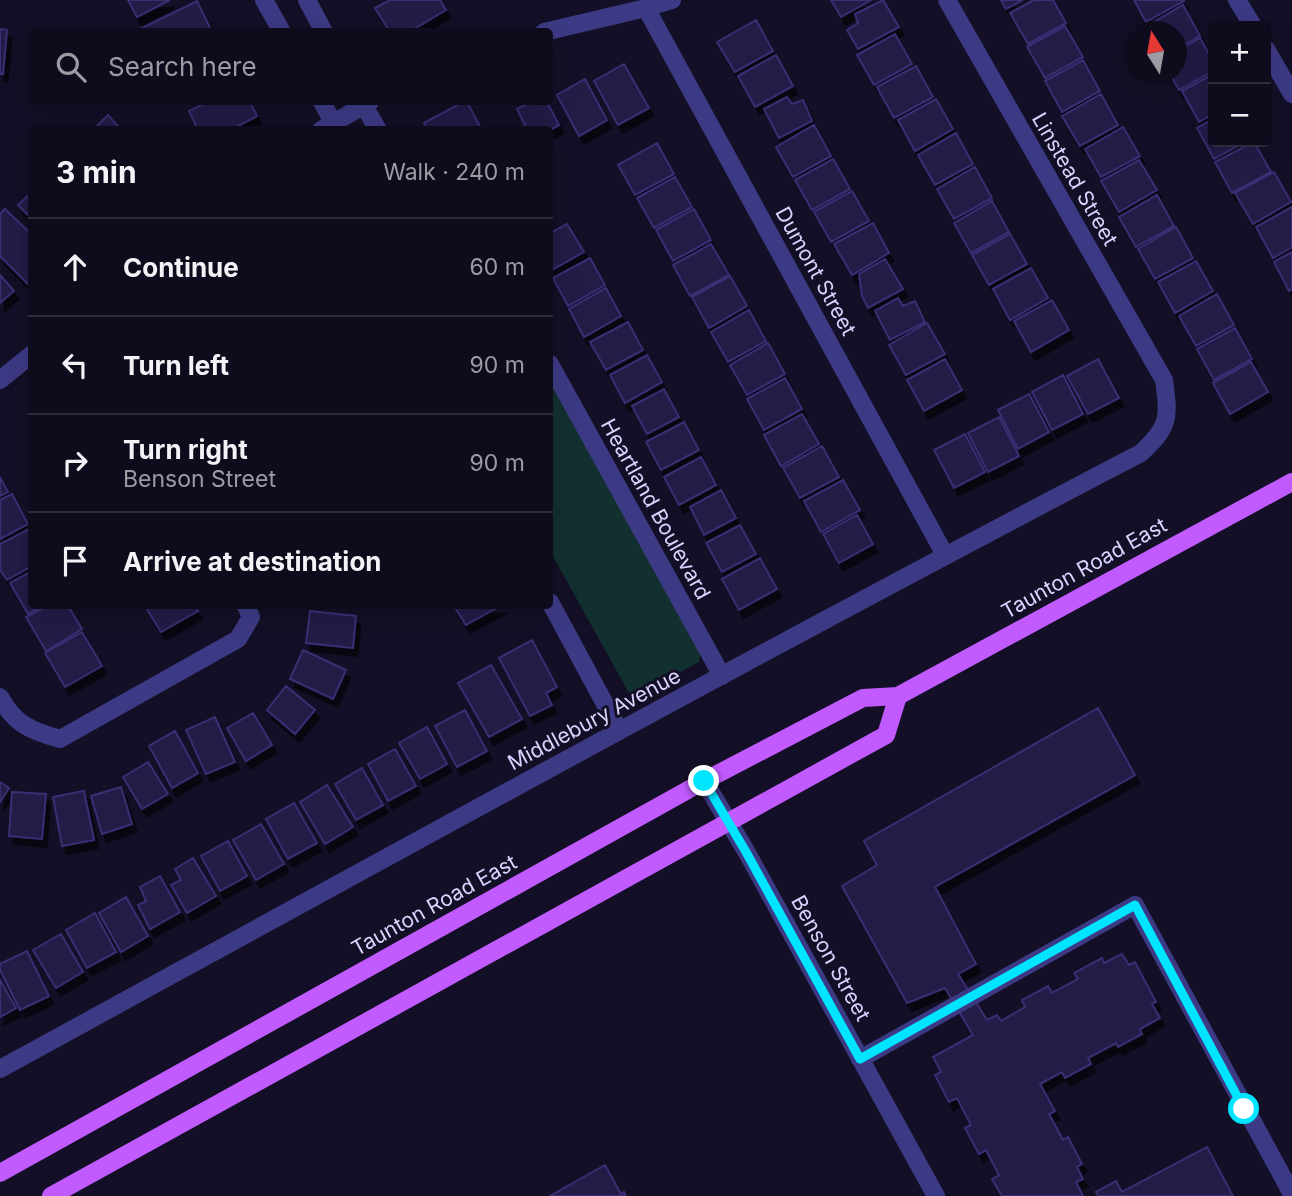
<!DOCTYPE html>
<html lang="en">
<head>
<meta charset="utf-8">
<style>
  :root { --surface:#0e0b1c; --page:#1c1929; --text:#f1f3f6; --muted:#9b9ba3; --line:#2e2b3b }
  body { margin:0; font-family:Inter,sans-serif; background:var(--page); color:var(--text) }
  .controls { position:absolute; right:21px; top:21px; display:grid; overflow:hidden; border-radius:7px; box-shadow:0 7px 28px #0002 }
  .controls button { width:63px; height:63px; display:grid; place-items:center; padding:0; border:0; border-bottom:2px solid var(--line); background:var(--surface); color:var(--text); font:35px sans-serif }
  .compass { position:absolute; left:1124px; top:21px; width:63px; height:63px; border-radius:50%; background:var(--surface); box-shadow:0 7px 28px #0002; rotate:349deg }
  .stop { position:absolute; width:21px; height:21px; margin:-16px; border:5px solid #00e5ff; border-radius:50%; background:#fff }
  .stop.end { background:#00e5ff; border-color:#fff; box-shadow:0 2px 7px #0008 }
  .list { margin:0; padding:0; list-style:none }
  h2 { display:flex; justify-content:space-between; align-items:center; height:91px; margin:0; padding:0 28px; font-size:30px }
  h2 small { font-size:23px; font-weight:400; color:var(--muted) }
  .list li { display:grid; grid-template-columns:46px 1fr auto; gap:21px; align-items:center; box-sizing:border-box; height:98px; padding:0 28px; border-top:2px solid var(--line) }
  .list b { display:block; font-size:26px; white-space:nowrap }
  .list p { margin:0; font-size:23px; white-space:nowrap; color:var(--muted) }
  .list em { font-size:23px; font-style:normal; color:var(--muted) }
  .icon { flex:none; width:38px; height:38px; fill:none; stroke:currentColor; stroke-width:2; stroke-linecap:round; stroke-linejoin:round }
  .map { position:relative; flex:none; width:1292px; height:1196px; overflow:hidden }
  .search { position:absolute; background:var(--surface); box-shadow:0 7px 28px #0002; left:28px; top:28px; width:525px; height:77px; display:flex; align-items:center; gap:18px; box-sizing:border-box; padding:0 24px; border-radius:7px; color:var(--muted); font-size:26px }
  .panel { position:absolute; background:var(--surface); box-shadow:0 7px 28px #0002; left:28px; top:126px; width:525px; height:483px; border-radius:7px }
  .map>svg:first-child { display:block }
  .green { fill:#12302f }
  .building { fill:#241b47; stroke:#3b2d73; stroke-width:2; filter:url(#shadow) }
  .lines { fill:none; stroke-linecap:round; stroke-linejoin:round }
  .minor { stroke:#3d3a85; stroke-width:18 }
  .major { stroke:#c25bff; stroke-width:18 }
  .route { stroke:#00e5ff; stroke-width:9 }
  .labels { text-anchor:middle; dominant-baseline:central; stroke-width:6; stroke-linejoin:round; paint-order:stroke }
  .street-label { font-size:21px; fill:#d9d4ff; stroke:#130f26 }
</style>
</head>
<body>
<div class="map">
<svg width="1292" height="1196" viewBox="0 0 1292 1196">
  <defs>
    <filter id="shadow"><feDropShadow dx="4.5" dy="8" stdDeviation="0" flood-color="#0009"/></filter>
  </defs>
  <rect width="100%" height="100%" fill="#130f26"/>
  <path class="green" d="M550,380l150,274 -1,8 -65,35 -5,-4 -79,-142z"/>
  <path class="building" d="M128,0h42l-33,17z
    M390,0h50l6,10 -37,22h-19l-15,-24z
    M831,0h40l-30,17z
    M883,0l16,27 -41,22 -11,-19 11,-7 -3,-9z
    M1001,0h22l-17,9z
    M1034,0h19l13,23 -38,21 -18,-31z
    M1134,0h50v1l-38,21z
    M197,1l15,31h-73l-1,-2z
    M1183,5l17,31 -24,13v-17h-28l-3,-5z
    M756,20l17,31 -38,21 -18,-30z
    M1065,26l18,31 -38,21 -18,-31z
    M0,29l7,1 -4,44h-3z
    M895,34l17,30 -38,21 -17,-30z
    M1200,38l13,23v10l-34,19 -9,-16h6v-22z
    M776,55l17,31 -38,21 -17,-31z
    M1083,60l17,31 -38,21 -17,-31z
    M624,64l25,44 -31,17 -24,-44z
    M916,66l17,31 -39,21 -17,-31z
    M1213,74v40l-14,8 -17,-31z
    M585,79l22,41 -28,16 -22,-41z
    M1101,94l17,31 -38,21 -18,-30z
    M787,97l5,7 11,-4 9,21 -33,17 -15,-29z
    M936,99l17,30 -38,22 -17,-31z
    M208,102h42l7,14 -26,14h-33l-9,-19z
    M463,102h4l15,28h-55l-3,-7z
    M531,102h16l12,23 -9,5h-23l-10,-21z
    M108,115l13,15h-28z
    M1213,119v23h32l-31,17 -17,-31z
    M814,125l17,31 -38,21 -17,-30z
    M1123,127l17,29 -39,21 -16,-28z
    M956,133l17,31 -38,21 -17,-30z
    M1254,142l17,30 -39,21 -17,-31z
    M657,143l17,31 -39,21 -17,-30z
    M833,159l17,30 -38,21 -17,-30z
    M1139,160l18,30 -38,22 -18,-31z
    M975,167l17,31 -38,21 -17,-30z
    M1274,172l17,30 -38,22 -18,-31z
    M675,177l17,30 -38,21 -17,-30z
    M852,191l17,30 -38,21 -17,-30z
    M32,192v27l-14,-14z
    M1157,195l17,31 -38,21 -17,-30z
    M992,201l17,31 -38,21 -17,-30z
    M1292,207v40l-19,11 -17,-31z
    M5,209l27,26v47l-3,3 -29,-29v-42z
    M694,209l17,31 -38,21 -17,-31z
    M873,223l16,30 -37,22 -18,-31z
    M567,224l17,28 -34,19v-38z
    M1176,227l17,31 -38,21 -17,-30z
    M1010,234l17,30 -38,21 -17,-30z
    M711,244l18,31 -39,21 -17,-31z
    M1292,252v37l-3,2 -15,-29z
    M590,258l15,27 -37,21 -15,-28z
    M885,259l18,30 -35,19 -6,-12 -3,-22z
    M1196,261l17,30 -38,22 -17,-31z
    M1031,268l17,30 -38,22 -17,-31z
    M0,275l14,16 -14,12z
    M730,276l17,30 -38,22 -17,-31z
    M606,288l15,28 -37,21 -15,-28z
    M1217,294l17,31 -38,21 -17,-30z
    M898,298l5,8 12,-5 10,21 -35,18 -15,-29z
    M1052,300l17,30 -38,22 -17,-31z
    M749,310l17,31 -38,21 -17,-30z
    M628,322l15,28 -37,20 -16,-28z
    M927,323l18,31 -39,21 -17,-30z
    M1235,328l17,31 -38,21 -17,-31z
    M768,343l17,31 -38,21 -17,-30z
    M647,355l15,27 -37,21 -15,-28z
    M945,359l17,31 -38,21 -17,-31z
    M1098,359l21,39 -31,16 -21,-38z
    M1251,362l17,30 -38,22 -17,-31z
    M1063,375l20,39 -31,16 -20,-38z
    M785,378l17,31 -38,21 -17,-31z
    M664,389l15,28 -32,17 -15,-28z
    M1029,394l20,38 -31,17 -20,-39z
    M802,414l17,30 -38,22 -17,-31z
    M999,417l20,39 -31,16 -20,-39z
    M684,422l15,28 -38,20 -15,-28z
    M965,434l20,38 -31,16 -20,-38z
    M822,446l17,31 -39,21 -17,-30z
    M701,457l15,28 -37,20 -15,-28z
    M0,477l8,15 -8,4z
    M843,480l17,30 -39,22 -17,-31z
    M721,490l15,28 -32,17 -14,-28z
    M12,494l16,30 -28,15v-39z
    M857,515l16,29 -34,19 -16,-29z
    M740,525l16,29 -34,18 -16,-29z
    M29,529l3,5v32l-25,14 -7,-10v-26z
    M760,558l17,31 -38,21 -17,-31z
    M32,571v35h11l-15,8 -18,-31z
    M47,606h21l14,23 -36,22 -20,-34z
    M145,606h49l4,5 -37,21z
    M454,606h46l-34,19z
    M310,611l46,5 -3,32 -47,-5z
    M82,632l20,34 -37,21 -20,-34z
    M532,640l25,47 -11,6 6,12 -22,11 -31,-58z
    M303,650l43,20 -13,29 -43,-20z
    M491,665l31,54 -33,18 -31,-54z
    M286,686l29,24 -20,24 -28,-24z
    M1098,708l37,67 -200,112 41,77 -18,10 29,46 10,-5 4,6 24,-14 -3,-7 26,-14 4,7 26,-14 -4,-6 28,-15 2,5 18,-9 7,11 6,-3 21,40 -4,2 8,14 -20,11 2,5 -24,13 -2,-4 -28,15 3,6 -26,14 -3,-6 -22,12 15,27 -6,3 14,26 5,-3 14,27 -5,3 6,12 -7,3 7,14h-81l-10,-17 7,-4 -13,-25 -7,4 -14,-26 6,-3 -14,-27 -8,4 -14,-27 6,-3 -8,-15 40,-22 -28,-47 -38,15 -65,-117 35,-21 -13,-24z
    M465,710l22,41 -30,16 -22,-41z
    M253,713l19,32 -26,16 -19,-33z
    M215,717l20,45 -29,12 -20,-44z
    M427,727l20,37 -27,15 -21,-36z
    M175,731l23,42 -26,15 -23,-42z
    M395,749l21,37 -28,15 -20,-37z
    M148,762l20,32 -26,15 -19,-32z
    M362,768l21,37 -27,15 -21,-36z
    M0,782l9,6 -9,14z
    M327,785l26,42 -28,17 -25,-42z
    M121,787l11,37 -30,10 -11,-38z
    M84,791l10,49 -32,6 -9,-49z
    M12,792l34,2 -4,45 -33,-3z
    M294,803l23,40 -29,16 -22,-40z
    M261,824l23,40 -28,16 -23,-40z
    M228,841l19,35 -27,15 -19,-35z
    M193,858l23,38 -29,17 -16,-28 10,-5 -6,-11z
    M160,876l20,36 -30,17 -12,-24 8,-4 -6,-14z
    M126,897l22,39 -27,16 -22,-39z
    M95,913l21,39 -29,16 -21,-38z
    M61,934l22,38 -27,16 -23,-38z
    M27,951l22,45 -29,14 -20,-40v-6z
    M0,980l16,28 -16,9z
    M1207,1147l26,49h-135l-2,-4 20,-11 6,11z
    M605,1165l16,29 3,-2 2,4h-76z"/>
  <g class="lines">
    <path class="minor" d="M264,0l18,32
      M307,0l17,32
      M1237,0l16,26
      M646,8l299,547
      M544,32l102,-24 26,-8
      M1266,49l26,45
      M322,102l15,28
      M362,102l16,28
      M321,130l49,-28
      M550,364l172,312
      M0,380l32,-26
      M550,602l69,128
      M0,697c15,28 32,34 60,42l178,-100 13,-22 -5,-11
      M704,781l42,70 190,345
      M860,1059l275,-154 157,289
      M0,1069c379,-207 757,-416 1141,-616 29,-27 28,-35 23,-73l-217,-380"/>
    <path class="major" d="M0,1173l704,-392 159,-83 35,-2 394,-214
      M51,1196l835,-461 12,-39"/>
  </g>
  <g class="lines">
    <path class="route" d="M704,781l42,71 114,207 275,-154 109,204"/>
  </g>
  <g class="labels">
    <g class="street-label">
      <text transform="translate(1075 179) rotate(60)">Linstead Street</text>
      <text transform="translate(816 271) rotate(61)">Dumont Street</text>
      <text transform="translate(656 509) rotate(61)">Heartland Boulevard</text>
      <text transform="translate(1084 568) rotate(-29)">Taunton Road East</text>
      <text transform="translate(594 719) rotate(-28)">Middlebury Avenue</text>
      <text transform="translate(434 905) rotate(-29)">Taunton Road East</text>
      <text transform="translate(831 958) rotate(61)">Benson Street</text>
    </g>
  </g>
</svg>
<div class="controls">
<button>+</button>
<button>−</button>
</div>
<svg class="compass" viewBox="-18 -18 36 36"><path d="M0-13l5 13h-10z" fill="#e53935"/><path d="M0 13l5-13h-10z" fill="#9b9ba3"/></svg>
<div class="stop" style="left:1244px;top:1109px"></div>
<div class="stop end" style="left:704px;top:781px"></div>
<div class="search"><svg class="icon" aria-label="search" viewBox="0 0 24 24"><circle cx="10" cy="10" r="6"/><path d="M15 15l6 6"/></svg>Search here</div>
<section class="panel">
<h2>3 min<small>Walk · 240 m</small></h2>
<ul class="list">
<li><svg class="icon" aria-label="ahead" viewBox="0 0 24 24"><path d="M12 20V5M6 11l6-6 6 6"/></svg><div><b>Continue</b></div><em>60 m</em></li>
<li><svg class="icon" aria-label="left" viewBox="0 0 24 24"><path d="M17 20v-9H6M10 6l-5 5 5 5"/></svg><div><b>Turn left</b></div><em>90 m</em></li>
<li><svg class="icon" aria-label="right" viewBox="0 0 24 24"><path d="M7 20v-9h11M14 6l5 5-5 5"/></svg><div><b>Turn right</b><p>Benson Street</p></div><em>90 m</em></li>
<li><svg class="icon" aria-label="arrive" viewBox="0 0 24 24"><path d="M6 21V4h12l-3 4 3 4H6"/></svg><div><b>Arrive at destination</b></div></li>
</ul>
</section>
</div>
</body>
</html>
